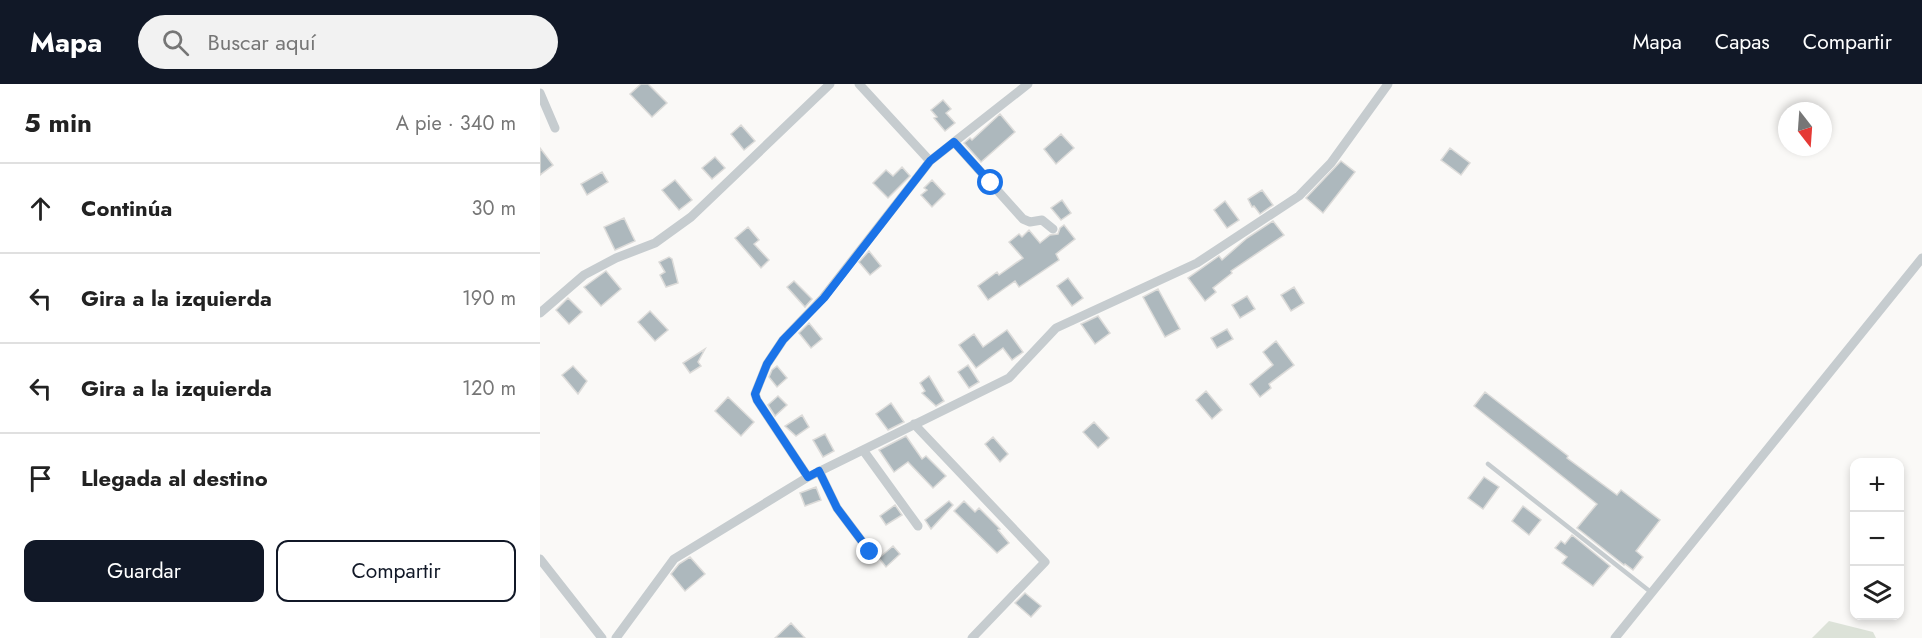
<!DOCTYPE html>
<html lang="es">
<head>
<meta charset="utf-8">
<style>
  :root { --surface:#fff; --page:#f2f2f2; --text:#222; --muted:#767676; --line:#e0e0e0; --accent:#111827 }
  body { margin:0; font-family:Jost,sans-serif; background:var(--page); color:var(--text) }
  .controls { position:absolute; right:18px; bottom:18px; display:grid; overflow:hidden; border-radius:12px; box-shadow:0 3px 9px #0003 }
  .controls button { width:54px; height:54px; display:grid; place-items:center; padding:0; border:0; border-bottom:2px solid var(--line); background:var(--surface); color:var(--text); font:30px sans-serif }
  .compass { position:absolute; left:1238px; top:18px; width:54px; height:54px; border-radius:50%; background:var(--surface); box-shadow:0 3px 9px #0003; rotate:163deg }
  .stop { position:absolute; width:18px; height:18px; margin:-14px; border:4px solid #1a73e8; border-radius:50%; background:#fff }
  .stop.end { background:#1a73e8; border-color:#fff; box-shadow:0 2px 6px #0008 }
  .list { margin:0; padding:0; list-style:none }
  h2 { display:flex; justify-content:space-between; align-items:center; height:78px; margin:0; padding:0 24px; font-size:26px }
  h2 small { font-size:20px; font-weight:400; color:var(--muted) }
  .list li { display:grid; grid-template-columns:39px 1fr auto; gap:18px; align-items:center; box-sizing:border-box; height:90px; padding:0 24px; border-top:2px solid var(--line) }
  .list b { display:block; font-size:22px; white-space:nowrap }
  .list em { font-size:20px; font-style:normal; color:var(--muted) }
  .actions { display:flex; gap:12px; padding:18px 24px }
  .actions a { flex:1; padding:14px 0; border:2px solid var(--accent); border-radius:12px; text-align:center; font-size:21px; color:var(--accent) }
  .actions .main { background:var(--accent); color:#fff }
  .icon { flex:none; width:33px; height:33px; fill:none; stroke:currentColor; stroke-width:2; stroke-linecap:round; stroke-linejoin:round }
  .map { position:relative; flex:none; width:1382px; height:554px; overflow:hidden }
  header { display:flex; align-items:center; gap:36px; box-sizing:border-box; height:84px; padding:0 30px; background:var(--accent); color:#fff }
  header strong { font-size:28px }
  nav { display:flex; gap:33px; margin-inline-start:auto; font-size:21px }
  .search { width:420px; height:54px; background:var(--page); display:flex; align-items:center; gap:15px; box-sizing:border-box; padding:0 21px; border-radius:33px; color:var(--muted); font-size:22px }
  main { display:flex }
  aside { flex:1; background:var(--surface) }
  .map>svg:first-child { display:block }
  .green { fill:#dce2d8 }
  .building { fill:#adb8bd; stroke:#dcdbd9; stroke-width:1.5 }
  .lines { fill:none; stroke-linecap:round; stroke-linejoin:round }
  .service { stroke:#c6cccf; stroke-width:4.5 }
  .minor { stroke:#c6cccf; stroke-width:9 }
  .route { stroke:#1a73e8; stroke-width:8 }
</style>
</head>
<body>
<header>
<strong>Mapa</strong>
<div class="search"><svg class="icon" aria-label="search" viewBox="0 0 24 24"><circle cx="10" cy="10" r="6"/><path d="M15 15l6 6"/></svg>Buscar aquí</div>
<nav><a>Mapa</a><a>Capas</a><a>Compartir</a></nav>
</header>
<main>
<aside>
<h2>5 min<small>A pie · 340 m</small></h2>
<ul class="list">
<li><svg class="icon" aria-label="ahead" viewBox="0 0 24 24"><path d="M12 20V5M6 11l6-6 6 6"/></svg><div><b>Continúa</b></div><em>30 m</em></li>
<li><svg class="icon" aria-label="left" viewBox="0 0 24 24"><path d="M17 20v-9H6M10 6l-5 5 5 5"/></svg><div><b>Gira a la izquierda</b></div><em>190 m</em></li>
<li><svg class="icon" aria-label="left" viewBox="0 0 24 24"><path d="M17 20v-9H6M10 6l-5 5 5 5"/></svg><div><b>Gira a la izquierda</b></div><em>120 m</em></li>
<li><svg class="icon" aria-label="arrive" viewBox="0 0 24 24"><path d="M6 21V4h12l-3 4 3 4H6"/></svg><div><b>Llegada al destino</b></div></li>
</ul>
<div class="actions"><a class="main">Guardar</a><a>Compartir</a></div>
</aside>
<div class="map">
<svg width="1382" height="554" viewBox="0 0 1382 554">
  <rect width="100%" height="100%" fill="#faf9f7"/>
  <path class="green" d="M1289,537l44,11 3,6h-64z"/>
  <path class="building" d="M101,0h7l19,19 -15,14 -22,-23z
    M403,16l8,9 -5,4 9,10 -10,8 -11,-13 3,-1 -6,-7z
    M460,30l15,18 -34,30 -17,-19 6,-5 2,2z
    M201,41l14,16 -11,9 -13,-16z
    M521,50l13,14 -18,16 -12,-15z
    M0,64l13,17 -13,10z
    M910,64l20,15 -9,12 -20,-15z
    M175,73l10,11 -13,11 -10,-11z
    M801,77l14,11 -32,41 -17,-15z
    M362,83l8,9 -22,22 -15,-15 13,-13 7,6z
    M62,88l6,10 -21,13 -6,-11z
    M135,96l17,20 -13,10 -17,-20z
    M392,96l13,14 -13,13 -11,-12 6,-5 -3,-2z
    M722,106l11,15 -13,9 -6,-8 -2,1 -4,-8z
    M522,116l9,13 -10,7 -10,-12z
    M685,117l14,19 -12,8 -13,-18z
    M84,134l11,23 -20,9 -11,-23z
    M733,137l11,14 -53,36 1,2 -19,15 3,4 -11,9 -17,-23 31,-22 3,4 25,-22z
    M524,141l11,14 -19,15 3,6 -40,27 -4,-6 -27,19 -10,-14 19,-14 2,3 24,-17 -14,-16 10,-8 3,3 7,-7 11,13 10,-8 8,-1 2,-6z
    M208,143l11,13 -5,4 15,16 -8,8 -26,-30z
    M329,167l12,15 -11,9 -11,-13z
    M129,173l3,2 6,24 -12,4 -6,-12 5,-3 -6,-10z
    M66,187l15,18 -20,17 -17,-19z
    M528,194l15,20 -11,8 -15,-20z
    M254,197l18,18 -7,8 -18,-20z
    M754,203l10,16 -13,8 -10,-16z
    M618,205l22,40 -15,8 -22,-40z
    M707,212l8,13 -15,9 -8,-13z
    M28,214l14,14 -13,12 -13,-14z
    M110,227l18,19 -13,11 -17,-19z
    M558,232l12,17 -15,11 -14,-20z
    M269,239l13,16 -11,9 -12,-15z
    M687,245l6,10 -16,9 -6,-10z
    M467,246l16,22 -11,8 -9,-12 -27,20 -17,-23 15,-11 9,13z
    M736,257l18,24 -25,19 2,4 -11,9 -10,-13 23,-19 -10,-13z
    M165,265l-7,13 3,4 -11,7 -7,-10z
    M428,281l11,17 -10,6 -11,-16z
    M33,282l14,15 -9,13 -16,-19z
    M237,282l10,12 -10,9 -8,-10 3,-7z
    M389,292l15,25 -8,5 -14,-13 3,-2 -5,-8z
    M666,307l16,19 -10,9 -16,-19z
    M945,308l83,64 -1,2 50,37 4,-5 39,30 -24,31 7,6 -10,13 -8,-6 -1,1 -47,-37 20,-24 -123,-98z
    M238,312l9,9 -12,11 -7,-11z
    M188,313l26,25 -13,14 -26,-25z
    M351,319l13,19 -16,8 -12,-16z
    M262,331l7,12 -13,9 -11,-10z
    M554,338l15,16 -11,10 -15,-16z
    M285,350l9,17 -11,6 -10,-17z
    M366,352l16,23 4,-3 20,20 -13,12 -25,-26 -14,10 -15,-22z
    M453,353l15,17 -8,8 -15,-18z
    M944,393l15,10 -16,22 -15,-11z
    M276,403l5,13 -16,6 -5,-13z
    M409,417l4,4 -22,24 -6,-9z
    M424,417l11,11 4,-4 21,21 -2,1 11,13 -12,10 -43,-42z
    M355,421l7,10 -16,10 -6,-9z
    M983,422l18,14 -12,15 -17,-14z
    M1032,451l38,31 -17,20 -31,-23 5,-6 -12,-9 6,-7 4,3z
    M353,462l7,8 -14,13 -7,-9z
    M150,473l15,17 -20,17 -14,-17 8,-10z
    M485,509l16,13 -10,11 -16,-14z
    M251,539l14,15h-30z"/>
  <g class="lines">
    <path class="service" d="M948,380l164,129"/>
    <path class="minor" d="M319,0l71,77
      M0,9l15,35
      M414,58l69,77 7,3 12,-2 11,9
      M0,229l44,-38 32,-17 39,-15 36,-26 139,-133
      M374,340l131,138 -73,76
      M323,366l55,76
      M279,387l18,37 33,44
      M268,393l-51,-77 -2,-6 12,-30 16,-24 40,-42 107,-137 98,-77
      M0,475l62,79
      M76,554l58,-79 134,-82 201,-99 47,-50 141,-65 102,-67 32,-33 57,-79
      M1075,554l307,-380"/>
  </g>
  <g class="lines">
    <path class="route" d="M330,468l-33,-44 -18,-37 -11,6 -51,-77 -2,-6 12,-30 16,-24 41,-42 106,-137 24,-19 37,41"/>
  </g>
</svg>
<div class="controls">
<button>+</button>
<button>−</button>
<button><svg class="icon" aria-label="layers" viewBox="0 0 24 24"><path d="M12 4l9 5-9 5-9-5zM3 14l9 5 9-5"/></svg></button>
</div>
<svg class="compass" viewBox="-18 -18 36 36"><path d="M0-13l5 13h-10z" fill="#e53935"/><path d="M0 13l5-13h-10z" fill="#767676"/></svg>
<div class="stop" style="left:451px;top:99px"></div>
<div class="stop end" style="left:330px;top:468px"></div>
</div>
</main>
</body>
</html>
